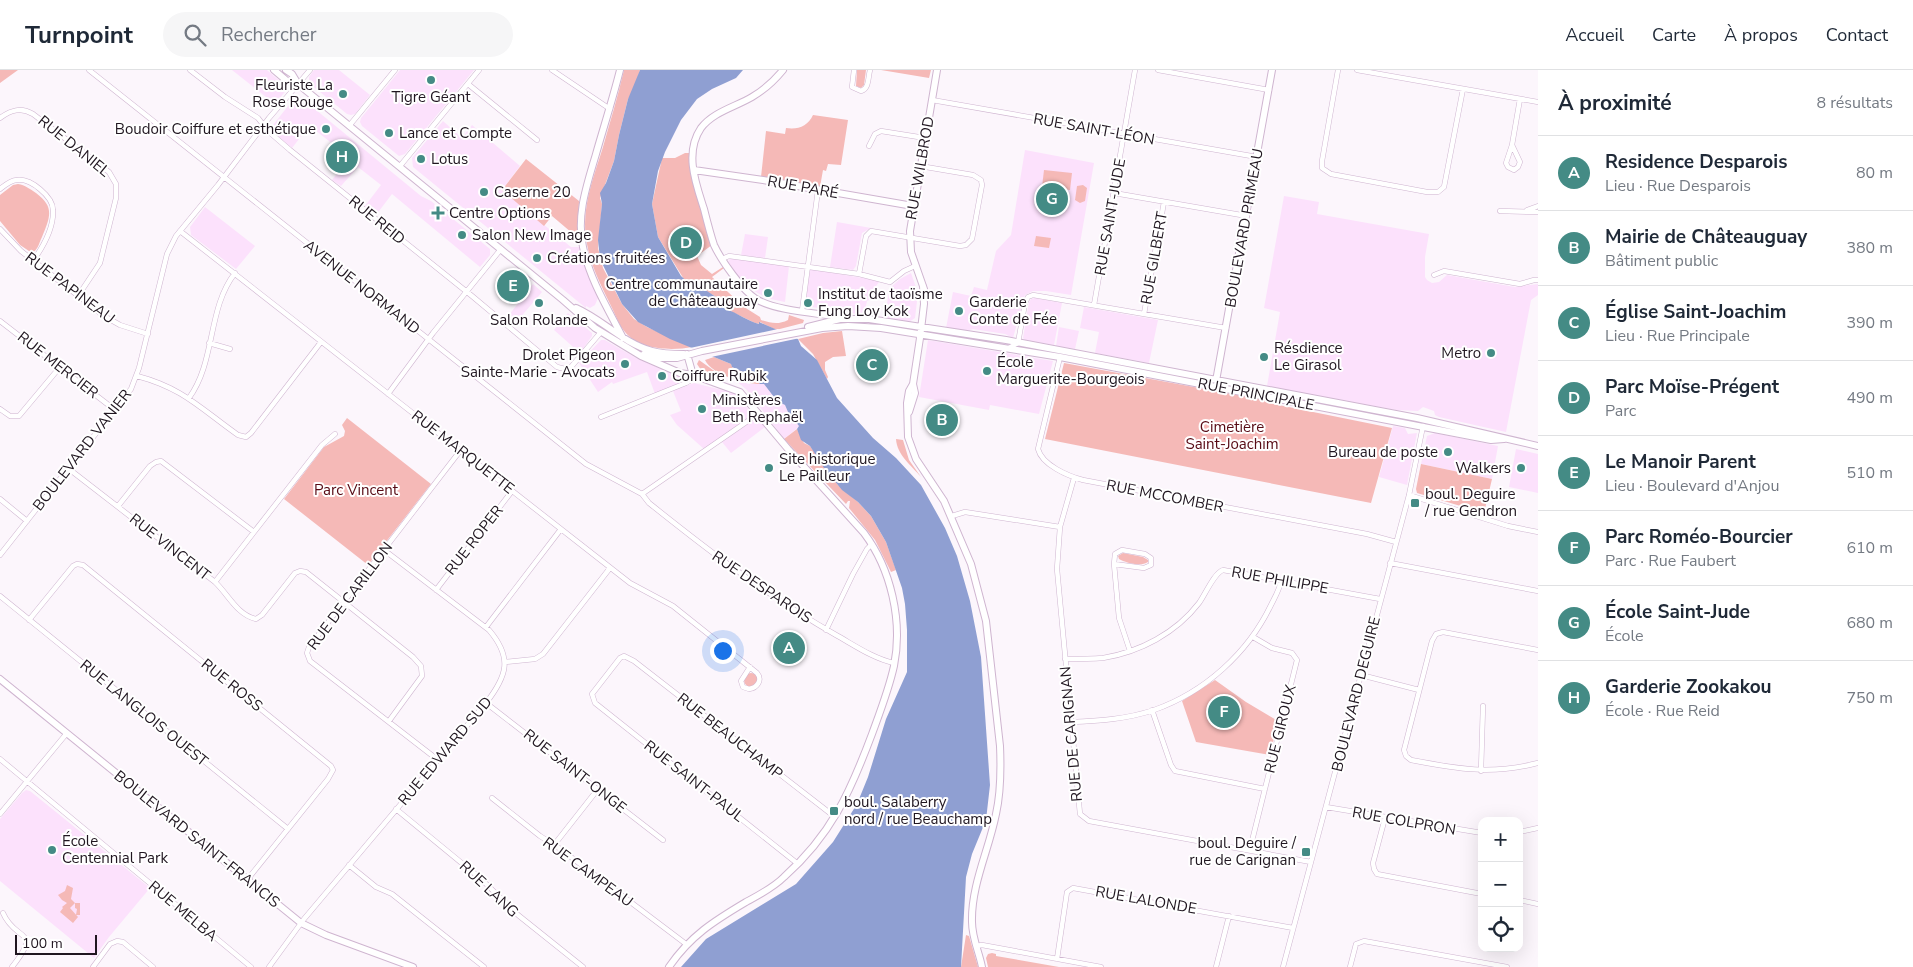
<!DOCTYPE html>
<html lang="fr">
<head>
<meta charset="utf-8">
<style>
  :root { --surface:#fff; --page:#f6f6f7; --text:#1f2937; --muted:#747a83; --line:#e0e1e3; --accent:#448b85 }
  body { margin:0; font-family:"Nunito Sans",sans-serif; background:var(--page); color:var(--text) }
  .controls { position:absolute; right:15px; bottom:15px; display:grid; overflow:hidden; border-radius:10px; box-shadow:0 5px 20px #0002 }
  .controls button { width:45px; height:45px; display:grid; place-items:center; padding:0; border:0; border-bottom:1px solid var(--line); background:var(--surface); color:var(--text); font:25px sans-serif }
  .scale { position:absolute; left:15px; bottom:12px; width:82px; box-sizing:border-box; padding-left:5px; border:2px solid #201620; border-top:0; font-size:14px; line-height:18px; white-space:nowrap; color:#201620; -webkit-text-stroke:4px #fff; paint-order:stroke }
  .you { position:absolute; left:722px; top:580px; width:18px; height:18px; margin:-12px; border:4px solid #fff; border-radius:50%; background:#1a73e8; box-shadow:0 0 0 8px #1a73e833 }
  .badge { display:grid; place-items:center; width:32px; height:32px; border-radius:50%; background:var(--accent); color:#fff; font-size:16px; font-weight:700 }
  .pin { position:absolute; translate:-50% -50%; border:2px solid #fff; box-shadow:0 1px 5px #0006 }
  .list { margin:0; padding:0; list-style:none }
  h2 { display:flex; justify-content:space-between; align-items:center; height:65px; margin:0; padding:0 20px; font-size:21px }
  h2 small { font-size:16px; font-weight:400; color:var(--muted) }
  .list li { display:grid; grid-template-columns:32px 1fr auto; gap:15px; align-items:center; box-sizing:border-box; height:75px; padding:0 20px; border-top:1px solid var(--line) }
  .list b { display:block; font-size:19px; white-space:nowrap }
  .list p { margin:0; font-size:16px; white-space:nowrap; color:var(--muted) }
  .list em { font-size:16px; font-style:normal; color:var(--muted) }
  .icon { flex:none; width:28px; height:28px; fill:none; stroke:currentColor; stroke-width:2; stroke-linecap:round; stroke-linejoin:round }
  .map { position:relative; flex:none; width:1538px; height:897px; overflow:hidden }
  header { display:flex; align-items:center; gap:30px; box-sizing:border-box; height:70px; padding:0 25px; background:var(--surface); border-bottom:1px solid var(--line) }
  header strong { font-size:24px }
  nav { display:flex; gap:28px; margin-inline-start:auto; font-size:18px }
  .search { width:350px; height:45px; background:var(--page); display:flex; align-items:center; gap:12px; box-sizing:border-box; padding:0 18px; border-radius:28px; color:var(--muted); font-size:19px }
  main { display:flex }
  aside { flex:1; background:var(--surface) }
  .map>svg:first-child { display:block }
  .built { fill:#fce1fc }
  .green { fill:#f5b9b7 }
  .water { fill:#8f9fd2 }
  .pier { fill:#fcf6fc }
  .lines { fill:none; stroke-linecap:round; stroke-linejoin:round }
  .street-casing { stroke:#cfb5d0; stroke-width:5.5 }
  .secondary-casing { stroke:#cfb5d0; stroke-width:8 }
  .street { stroke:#fff; stroke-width:4.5 }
  .secondary { stroke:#fff; stroke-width:6 }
  .poi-dot { fill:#448b85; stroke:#fff; stroke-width:2 }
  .labels { text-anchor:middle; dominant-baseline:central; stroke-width:4; stroke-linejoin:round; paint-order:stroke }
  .poi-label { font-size:15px; fill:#201620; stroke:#fff; text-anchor:start }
  .street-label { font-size:15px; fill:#201620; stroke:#fff }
  .park-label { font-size:15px; fill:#570a14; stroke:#fff }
</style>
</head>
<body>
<header>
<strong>Turnpoint</strong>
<div class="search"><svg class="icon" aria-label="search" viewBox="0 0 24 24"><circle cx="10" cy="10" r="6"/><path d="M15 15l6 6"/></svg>Rechercher</div>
<nav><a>Accueil</a><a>Carte</a><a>À propos</a><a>Contact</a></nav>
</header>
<main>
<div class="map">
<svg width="1538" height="897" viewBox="0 0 1538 897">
  <rect width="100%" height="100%" fill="#fcf6fc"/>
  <path class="built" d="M232,0h35l21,18 -13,16z
    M314,0h25l31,25 -15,19 -4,1 -4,-1 -38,-31v-6z
    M400,0h74l-69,84 -6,2 -37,-30 -2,-4 1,-4z
    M296,26h3l122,100 10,5 59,48v6l-10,12 -88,-73 -16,21 -11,-9 16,-21 -23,-18 -17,19 -9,-6 11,-14 -11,-9 6,-9 -27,-21 -4,2 -15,19 -19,-16v-7z
    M443,51l19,17 10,-13 48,41 -18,24 69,57h9l4,17 14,34 -3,7 -5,3 -4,-2v2l-5,-4 -168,-137 -1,-9z
    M1025,80l69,13 -23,132 -25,-4h-13l-8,4 -12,43 -8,-4 -32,-5 -6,2 -21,-3 7,-36 18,4 3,-9 13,3 9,-39 15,-16z
    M1284,126l35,6 -2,12 112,20 -4,23v20l2,3 5,3 7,-1 8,-7 68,12 23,-3v11l-7,5 -25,132 -67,-15 -4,-2 -1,-4 -11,-4 -5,4 -22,-1 -129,-24 13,-74 -16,-4z
    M205,137l50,39 -19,23 -45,-34 -1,-8z
    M837,152l34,6 -9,5 -6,33 -3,4 -23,-3z
    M745,164l23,3 -3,21 -24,-3z
    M730,188l59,8 -4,36 -19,-4 -20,-12 -18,-24z
    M810,199l70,12 -8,10 -3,9 -2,1 -3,14 -59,-9z
    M911,203l7,20 -3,25 -6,4 -25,-4 6,-30 10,-9z
    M533,214l9,8 -29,34 -8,-6z
    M1035,228l27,5 -8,42 -29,-5 -2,-2 6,-36 2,-3z
    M1084,237l74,13 -9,43 -54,-10 4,-21 -19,-4z
    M568,243l24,20v3l-12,17 -26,-23z
    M1059,257l20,4 -4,18 -19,-3z
    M601,270h4l31,18 44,19 2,2 -2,4 -25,11 -8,-22 -34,12 -1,-2 -14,10 -19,-29z
    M928,270l125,21 -14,53 -49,-9 -1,5 -70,-13z
    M739,309l9,5h16l13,17 8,4 3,7 12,14 -16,13 -37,-49 -12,-10z
    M694,313l41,10 18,22 -49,34 -27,-24 -7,-10 11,-4 -8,-20z
    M757,348l8,9 -34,26 -9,-11z
    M1393,356l12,2 3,6 9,-1 -10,52 -28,-8z
    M1435,363l63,13 -6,33 -71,-15 6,-28z
    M1516,379l22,5v39l-29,-6z
    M26,720l4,1 120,97 -41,49 -15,21 -94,-77v-62l22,-26z"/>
  <path class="green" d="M0,0h18l-18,13z
    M624,0h16l-6,19 -6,10 -9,36 -5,26 -14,37 2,6 -4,44 5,20 19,36 12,15 13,8 45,20c-20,4 -53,3 -67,-15 -6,-7 -9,-16 -13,-24 -10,-21 -21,-41 -25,-64 -7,-33 6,-65 16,-97 7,-25 15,-51 21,-77z
    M857,0h9l-2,15 -3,3 -5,-2z
    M881,0h50l-2,8z
    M813,45l35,5 -7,45 -13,-1 -2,7 -3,-1 -3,17 -59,-10 5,-46 19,3 1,-6c12,2 22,-2 27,-13z
    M685,83h5l22,92 -15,11 4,9 11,9 11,-7 1,1 -12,9 32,30 16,10 1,3c10,3 17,5 27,0l1,-5 15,5 -1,3 -27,7 -16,-8v2l-5,-1 -29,-14 -1,-7 -24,-14 -9,-2 -7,-5 -27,-44 -6,-33 10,-46h13z
    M526,89l53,42 -1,37 -26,-22 -8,10 -42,-36z
    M1044,100l28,3 -2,17 -28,-3z
    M18,114c7,1 12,5 18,9 19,14 14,24 6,44 -3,6 -4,13 -10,16l-12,-8 -20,-24v-26l13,-10z
    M1083,115l4,3 -2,13 -5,2 -5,-3 2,-14z
    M1036,166l15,2 -2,10 -15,-2z
    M842,261l4,25 -13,1 -8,5v8l3,7 -1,2 -14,-25 -15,-15 25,-6z
    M714,287l17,7 3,7 8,-1 14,9 4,5c-15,0 -48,-9 -55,-24z
    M699,290l21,15 -1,1 -18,-6 -4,-6z
    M1064,293l195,36 10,4 123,25 -21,75 -326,-64z
    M347,348l84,66 -63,81 -84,-66 40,-52 20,-11 1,-5 -3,-6z
    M797,359l7,14 6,3 28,39 20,17 13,14 15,26 10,28 -5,2 -16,-32 -26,-32 1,-7h-2l-2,3 -62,-65z
    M896,369l7,1 6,20 12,17c-10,-12 -24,-22 -25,-38z
    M1421,394l71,15 -8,34 -67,-20 -1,-4z
    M1123,483l20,4 5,3v2c-7,5 -22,1 -29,-3l-1,-3z
    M744 610a7 7 0 1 1 14 0a7 7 0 1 1-14 0Z
    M1215,610l31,22 32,19 -8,34 -74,-13 -14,-41z
    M67,815l6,3 -2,11 4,4h5v12h-4l1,-6 -2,-1v-5l-5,5 8,9 -5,6 -13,-11 3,-4 -1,-1 5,-4 -5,-3 -4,-5 7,-4z
    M966,865l3,1 9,31h-17z
    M992,883l4,1v2l63,11h-71l-2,-9 2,-4z"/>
  <path class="water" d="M640,0h103l-7,8 -24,11 -15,10 -16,21 -16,32 -7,19 -6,33 6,33 23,39 11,10 9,1 24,16 1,6c11,4 22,12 33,15v-2l39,17 3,7 16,14 20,38 36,40 23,20 25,27 24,43 12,28 13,45 11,56 9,128 -4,35 -14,34 -6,23 -5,90h-280l25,-28 90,-55 37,-42 24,-38 11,-27 18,-58 21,-47v-42l-2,-26 -3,-16 -16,-46 -15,-26 -13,-14 -16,-12 -18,-22 -14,-22 -9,-6 -4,-11 2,-3 -11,-14 -3,-7 -8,-4 -13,-17h-4l-8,-8 -20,-9 -1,-3 -61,-25 -32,-17 -16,-18 -22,-45 -2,-19 4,-36 -2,-11 6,-10 8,-22 5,-26 9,-36z"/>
  <path class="pier" d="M778,259l22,9 -89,19 -21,-9z"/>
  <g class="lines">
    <defs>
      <path id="street" d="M89,0l497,394 56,30 7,9c60,48 120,94 187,132 18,10 38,24 58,28
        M190,0l35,27 33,21 10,13 22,19 182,146 85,71 8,2 6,-2 30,-35
        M552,0l58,39
        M854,0l-2,17 9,4c8,-2 7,-13 9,-21
        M1158,0l111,20
        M1338,0l-16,91v7l9,6 96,18h11l6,-5 19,-98
        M1357,0l181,32
        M468,14l69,56
        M932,30l325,57
        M0,48c11,-8 21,-11 33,-4l76,58 7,12v14l-16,65 -22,33
        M349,56l46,-56
        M1512,75l8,17 -2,5 -4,3 -6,-3 -2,-4 6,-18 8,-46
        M869,76l6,-12 6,-3 44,7
        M400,96l79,-96
        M0,119c5,-4 11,-9 17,-9 14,-2 36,17 36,30 1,18 -10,37 -20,51
        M1114,123l133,23
        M1527,140l11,-4
        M1500,141l38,1
        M0,159l21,22 83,65 16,9 28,9
        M180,161l450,352 43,23 84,67c6,7 0,15 -8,16l-6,-2 -2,-6 9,-14
        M722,189l7,-3 130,18 31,8 14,-11 11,-5
        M859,204l7,-38 5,-5 89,15 6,-1 6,-6 10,-54 -1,-5 -8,-5 -53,-9
        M1434,205l10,-4 76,13 14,-4h4
        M1094,235l41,-235
        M802,241l16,-121
        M1144,244l20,-112
        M0,251l115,89
        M209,273l21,6
        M1009,278l9,-5 7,-40 3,-6 5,-2 193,33
        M1060,287l-22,92c4,16 30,27 45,31l284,54 29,8
        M137,306c46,12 64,33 101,59l8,2 5,-4 70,-91
        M388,324l45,-61 68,-84
        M189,328c27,-37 18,-89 46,-125
        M0,339l10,7h9l41,-49
        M601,347l85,-34 5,-3 2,-5
        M69,399l146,113 107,-137 13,-11
        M1074,408l-14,49 -3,42 23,245 9,7 222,41
        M642,424l116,-80
        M1409,425l99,31 30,6
        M0,429l27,22
        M118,436l32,-40 6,-4 5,-1 93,71
        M952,446l13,-4 95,15
        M1122,480l23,4 6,4v7l-7,3 -30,-4 1,-10z
        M0,485l131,-166 8,-21 28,-114 9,-18 42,-51 51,-67 41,-48
        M1390,493l148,28
        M1114,494l5,54 11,33
        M215,512c13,12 22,33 41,37l6,-4 33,-42 5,-2 6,1 107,85 8,9 1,10 -33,45
        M436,520l76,-99
        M0,526l288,233
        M29,550l44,-54 4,-2 6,1 248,201 2,4 -5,9 -81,101
        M486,557l75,-98
        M826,560l27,-56 14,-25 5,-5
        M1538,580l-95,-18 -7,2 -4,7 -28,109 2,6 5,4c47,9 80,15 127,3
        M1065,589c12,0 25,0 38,-1 37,-6 73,-25 96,-55 6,-8 15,-30 24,-33l157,29
        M505,592l30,-3 8,-5 67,-86
        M1361,605l58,15
        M486,633l177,137
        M1152,640l19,55 4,6 90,18
        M1071,652c28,-1 56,-3 83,-12 51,-18 94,-57 117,-105 4,-8 9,-16 10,-25
        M0,689l251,208
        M438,690l-128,-99 -3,-8 2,-6 151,-196
        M1481,701l2,-65
        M492,728l48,38 19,12 127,96
        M1326,737l156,26
        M396,739l84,69 38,37 65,52
        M0,744l67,-81
        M1385,748l-12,45 1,6 3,5 105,20
        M1519,762l19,-4
        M554,775l44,-56
        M1250,779l47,-189 -5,-7 -20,-5 -19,-11
        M798,794l-203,-161 -3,-9 28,-36 4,-2 10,5 201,156
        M349,795l27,22 16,7 92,73
        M1519,830l19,4
        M3,843c12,29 40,15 9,54
        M976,876l6,-1 119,22
        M1057,889l10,-67 6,-4 220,40
        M93,897l17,-23 7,-3 6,1 30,25
        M269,897l35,-48 182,-216c21,-27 27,-45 3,-73l-105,-80
        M1216,897l13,-51
        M1283,897l126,-472 14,-69
        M1350,897l6,-23 8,-3 143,26"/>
      <path id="secondary" d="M274,0l13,11 11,3
        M286,0l6,4 6,10 265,216 32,28 46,28 39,17 13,2 47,17 48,57 76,84c27,36 39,88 30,133 -5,23 -14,46 -22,68 -22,59 -41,101 -88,143 -11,11 -25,18 -38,25 -32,19 -56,34 -77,65
        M620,0c-7,28 -16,56 -24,84 -9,31 -20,61 -13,93 7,33 25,62 40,91
        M783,0c-9,11 -19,20 -31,27 -17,10 -39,15 -51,31 -17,25 -5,56 3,81 3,12 6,24 10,36 7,15 28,45 42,54 20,12 61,14 84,18
        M694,100l69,10 150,26
        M923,216l1,18 -4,34 -7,46 -4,7 -2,12 1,34 8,22 28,42 27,63 15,57 14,125c1,23 1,46 -4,68 -7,36 -25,71 -24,108 0,16 7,30 10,45
        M924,219l-13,-37 -1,-21 27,-161
        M576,238c27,12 47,35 76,43 11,3 21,3 32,3
        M808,257l32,-8h29l137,21 411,78 121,28
        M644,284l16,4h17l25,-7 120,-23 26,-2 33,2 179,29 431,83 13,-1
        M687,284l6,21
        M1216,311l56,-311
        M909,342l6,-19 -2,-9
        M0,609l301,244 25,12 87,32"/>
    </defs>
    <use href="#street" class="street-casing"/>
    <use href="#secondary" class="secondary-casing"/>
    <use href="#street" class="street"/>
    <use href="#secondary" class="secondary"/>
  </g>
  <g class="poi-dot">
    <circle cx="431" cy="10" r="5"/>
    <circle cx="343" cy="24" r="5"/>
    <circle cx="326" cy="59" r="5"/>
    <circle cx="389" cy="63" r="5"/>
    <circle cx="421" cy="89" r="5"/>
    <circle cx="484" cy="122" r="5"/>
    <path d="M435.5 135.5h5v5h5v5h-5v5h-5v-5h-5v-5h5z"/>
    <circle cx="462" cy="165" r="5"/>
    <circle cx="537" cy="188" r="5"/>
    <circle cx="768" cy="223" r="5"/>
    <circle cx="539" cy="233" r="5"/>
    <circle cx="808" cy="233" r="5"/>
    <circle cx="959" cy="241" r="5"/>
    <circle cx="1491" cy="283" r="5"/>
    <circle cx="1264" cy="287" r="5"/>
    <circle cx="625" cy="294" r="5"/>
    <circle cx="987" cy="301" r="5"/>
    <circle cx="662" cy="306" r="5"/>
    <circle cx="702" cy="339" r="5"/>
    <circle cx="1448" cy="382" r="5"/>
    <circle cx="769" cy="398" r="5"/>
    <circle cx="1521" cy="398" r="5"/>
    <rect x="1410" y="428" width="10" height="10" rx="2.5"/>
    <rect x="829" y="736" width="10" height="10" rx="2.5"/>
    <circle cx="52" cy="780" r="5"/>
    <rect x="1301" y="777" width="10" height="10" rx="2.5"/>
  </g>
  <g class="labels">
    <g class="poi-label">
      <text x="333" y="15" text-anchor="end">Fleuriste La<tspan x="333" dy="17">Rose Rouge</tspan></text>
      <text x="431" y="27" text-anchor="middle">Tigre Géant</text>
      <text x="316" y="59" text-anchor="end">Boudoir Coiffure et esthétique</text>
      <text x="399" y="63">Lance et Compte</text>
      <text x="431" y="89">Lotus</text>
      <text x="494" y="122">Caserne 20</text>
      <text x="449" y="143">Centre Options</text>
      <text x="472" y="165">Salon New Image</text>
      <text x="547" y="188">Créations fruitées</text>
      <text x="758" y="214" text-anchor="end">Centre communautaire<tspan x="758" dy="17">de Châteauguay</tspan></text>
      <text x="818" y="224">Institut de taoïsme<tspan x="818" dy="17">Fung Loy Kok</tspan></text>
      <text x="969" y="232">Garderie<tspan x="969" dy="17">Conte de Fée</tspan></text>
      <text x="539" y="250" text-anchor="middle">Salon Rolande</text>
      <text x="1274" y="278">Résdience<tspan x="1274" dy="17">Le Girasol</tspan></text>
      <text x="1481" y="283" text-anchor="end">Metro</text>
      <text x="615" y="285" text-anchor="end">Drolet Pigeon<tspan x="615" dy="17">Sainte-Marie - Avocats</tspan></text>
      <text x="997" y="292">École<tspan x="997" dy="17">Marguerite-Bourgeois</tspan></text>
      <text x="672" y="306">Coiffure Rubik</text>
      <text x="712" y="330">Ministères<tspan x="712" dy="17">Beth Rephaël</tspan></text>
      <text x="1438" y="382" text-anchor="end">Bureau de poste</text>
      <text x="779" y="389">Site historique<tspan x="779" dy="17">Le Pailleur</tspan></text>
      <text x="1511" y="398" text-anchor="end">Walkers</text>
      <text x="1425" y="424">boul. Deguire<tspan x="1425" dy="17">/ rue Gendron</tspan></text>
      <text x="844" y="732">boul. Salaberry<tspan x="844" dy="17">nord / rue Beauchamp</tspan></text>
      <text x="62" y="771">École<tspan x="62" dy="17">Centennial Park</tspan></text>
      <text x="1296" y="773" text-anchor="end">boul. Deguire /<tspan x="1296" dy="17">rue de Carignan</tspan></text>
    </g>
    <g class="street-label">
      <text transform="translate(1094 59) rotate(10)">RUE SAINT-LÉON</text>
      <text transform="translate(74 76) rotate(39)">RUE DANIEL</text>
      <text transform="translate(920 98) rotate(-80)">RUE WILBROD</text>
      <text transform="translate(803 117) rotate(10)">RUE PARÉ</text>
      <text transform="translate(1110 147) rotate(-80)">RUE SAINT-JUDE</text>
      <text transform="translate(377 150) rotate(39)">RUE REID</text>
      <text transform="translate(1244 158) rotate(-80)">BOULEVARD PRIMEAU</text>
      <text transform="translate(1154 188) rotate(-80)">RUE GILBERT</text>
      <text transform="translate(362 217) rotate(38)">AVENUE NORMAND</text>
      <text transform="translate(70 218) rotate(37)">RUE PAPINEAU</text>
      <text transform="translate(58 295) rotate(38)">RUE MERCIER</text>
      <text transform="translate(1256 324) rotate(11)">RUE PRINCIPALE</text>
      <text transform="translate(82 380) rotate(-52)">BOULEVARD VANIER</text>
      <text transform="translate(463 382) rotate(38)">RUE MARQUETTE</text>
      <text transform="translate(1165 426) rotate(11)">RUE MCCOMBER</text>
      <text transform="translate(474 470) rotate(-52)">RUE ROPER</text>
      <text transform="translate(170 477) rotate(38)">RUE VINCENT</text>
      <text transform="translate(1280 510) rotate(10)">RUE PHILIPPE</text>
      <text transform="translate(762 517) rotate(34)">RUE DESPAROIS</text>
      <text transform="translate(350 526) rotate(-53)">RUE DE CARILLON</text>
      <text transform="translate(232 615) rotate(39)">RUE ROSS</text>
      <text transform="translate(1356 624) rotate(-76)">BOULEVARD DEGUIRE</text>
      <text transform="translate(144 643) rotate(39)">RUE LANGLOIS OUEST</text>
      <text transform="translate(1280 659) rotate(-76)">RUE GIROUX</text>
      <text transform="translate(1071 664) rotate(-95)">RUE DE CARIGNAN</text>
      <text transform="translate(730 666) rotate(38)">RUE BEAUCHAMP</text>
      <text transform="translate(445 681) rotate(-50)">RUE EDWARD SUD</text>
      <text transform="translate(575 701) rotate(38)">RUE SAINT-ONGE</text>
      <text transform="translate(694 711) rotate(38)">RUE SAINT-PAUL</text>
      <text transform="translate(1404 751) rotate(10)">RUE COLPRON</text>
      <text transform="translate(197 769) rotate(39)">BOULEVARD SAINT-FRANCIS</text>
      <text transform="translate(588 802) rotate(36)">RUE CAMPEAU</text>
      <text transform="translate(489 819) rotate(43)">RUE LANG</text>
      <text transform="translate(1146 830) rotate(10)">RUE LALONDE</text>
      <text transform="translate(183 841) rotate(40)">RUE MELBA</text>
    </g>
    <g class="park-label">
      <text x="1232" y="357">Cimetière<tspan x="1232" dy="17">Saint-Joachim</tspan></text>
      <text x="356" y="420">Parc Vincent</text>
    </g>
  </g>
</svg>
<div class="controls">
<button>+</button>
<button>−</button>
<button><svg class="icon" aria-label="locate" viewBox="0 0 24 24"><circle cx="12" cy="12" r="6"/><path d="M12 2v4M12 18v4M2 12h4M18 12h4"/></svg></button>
</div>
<div class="scale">100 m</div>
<div class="you"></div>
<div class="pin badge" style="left:789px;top:578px">A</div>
<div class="pin badge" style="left:942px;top:350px">B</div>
<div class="pin badge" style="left:872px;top:295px">C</div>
<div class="pin badge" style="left:686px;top:173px">D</div>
<div class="pin badge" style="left:513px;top:216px">E</div>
<div class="pin badge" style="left:1224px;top:642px">F</div>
<div class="pin badge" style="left:1052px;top:129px">G</div>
<div class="pin badge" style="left:342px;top:87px">H</div>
</div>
<aside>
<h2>À proximité<small>8 résultats</small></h2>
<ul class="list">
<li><span class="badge">A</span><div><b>Residence Desparois</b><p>Lieu · Rue Desparois</p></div><em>80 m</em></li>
<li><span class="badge">B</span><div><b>Mairie de Châteauguay</b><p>Bâtiment public</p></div><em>380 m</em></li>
<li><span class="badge">C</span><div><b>Église Saint-Joachim</b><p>Lieu · Rue Principale</p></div><em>390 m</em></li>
<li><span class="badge">D</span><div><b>Parc Moïse-Prégent</b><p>Parc</p></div><em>490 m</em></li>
<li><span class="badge">E</span><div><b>Le Manoir Parent</b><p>Lieu · Boulevard d'Anjou</p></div><em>510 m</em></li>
<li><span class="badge">F</span><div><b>Parc Roméo-Bourcier</b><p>Parc · Rue Faubert</p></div><em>610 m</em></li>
<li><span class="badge">G</span><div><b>École Saint-Jude</b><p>École</p></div><em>680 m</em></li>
<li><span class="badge">H</span><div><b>Garderie Zookakou</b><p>École · Rue Reid</p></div><em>750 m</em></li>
</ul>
</aside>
</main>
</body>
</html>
